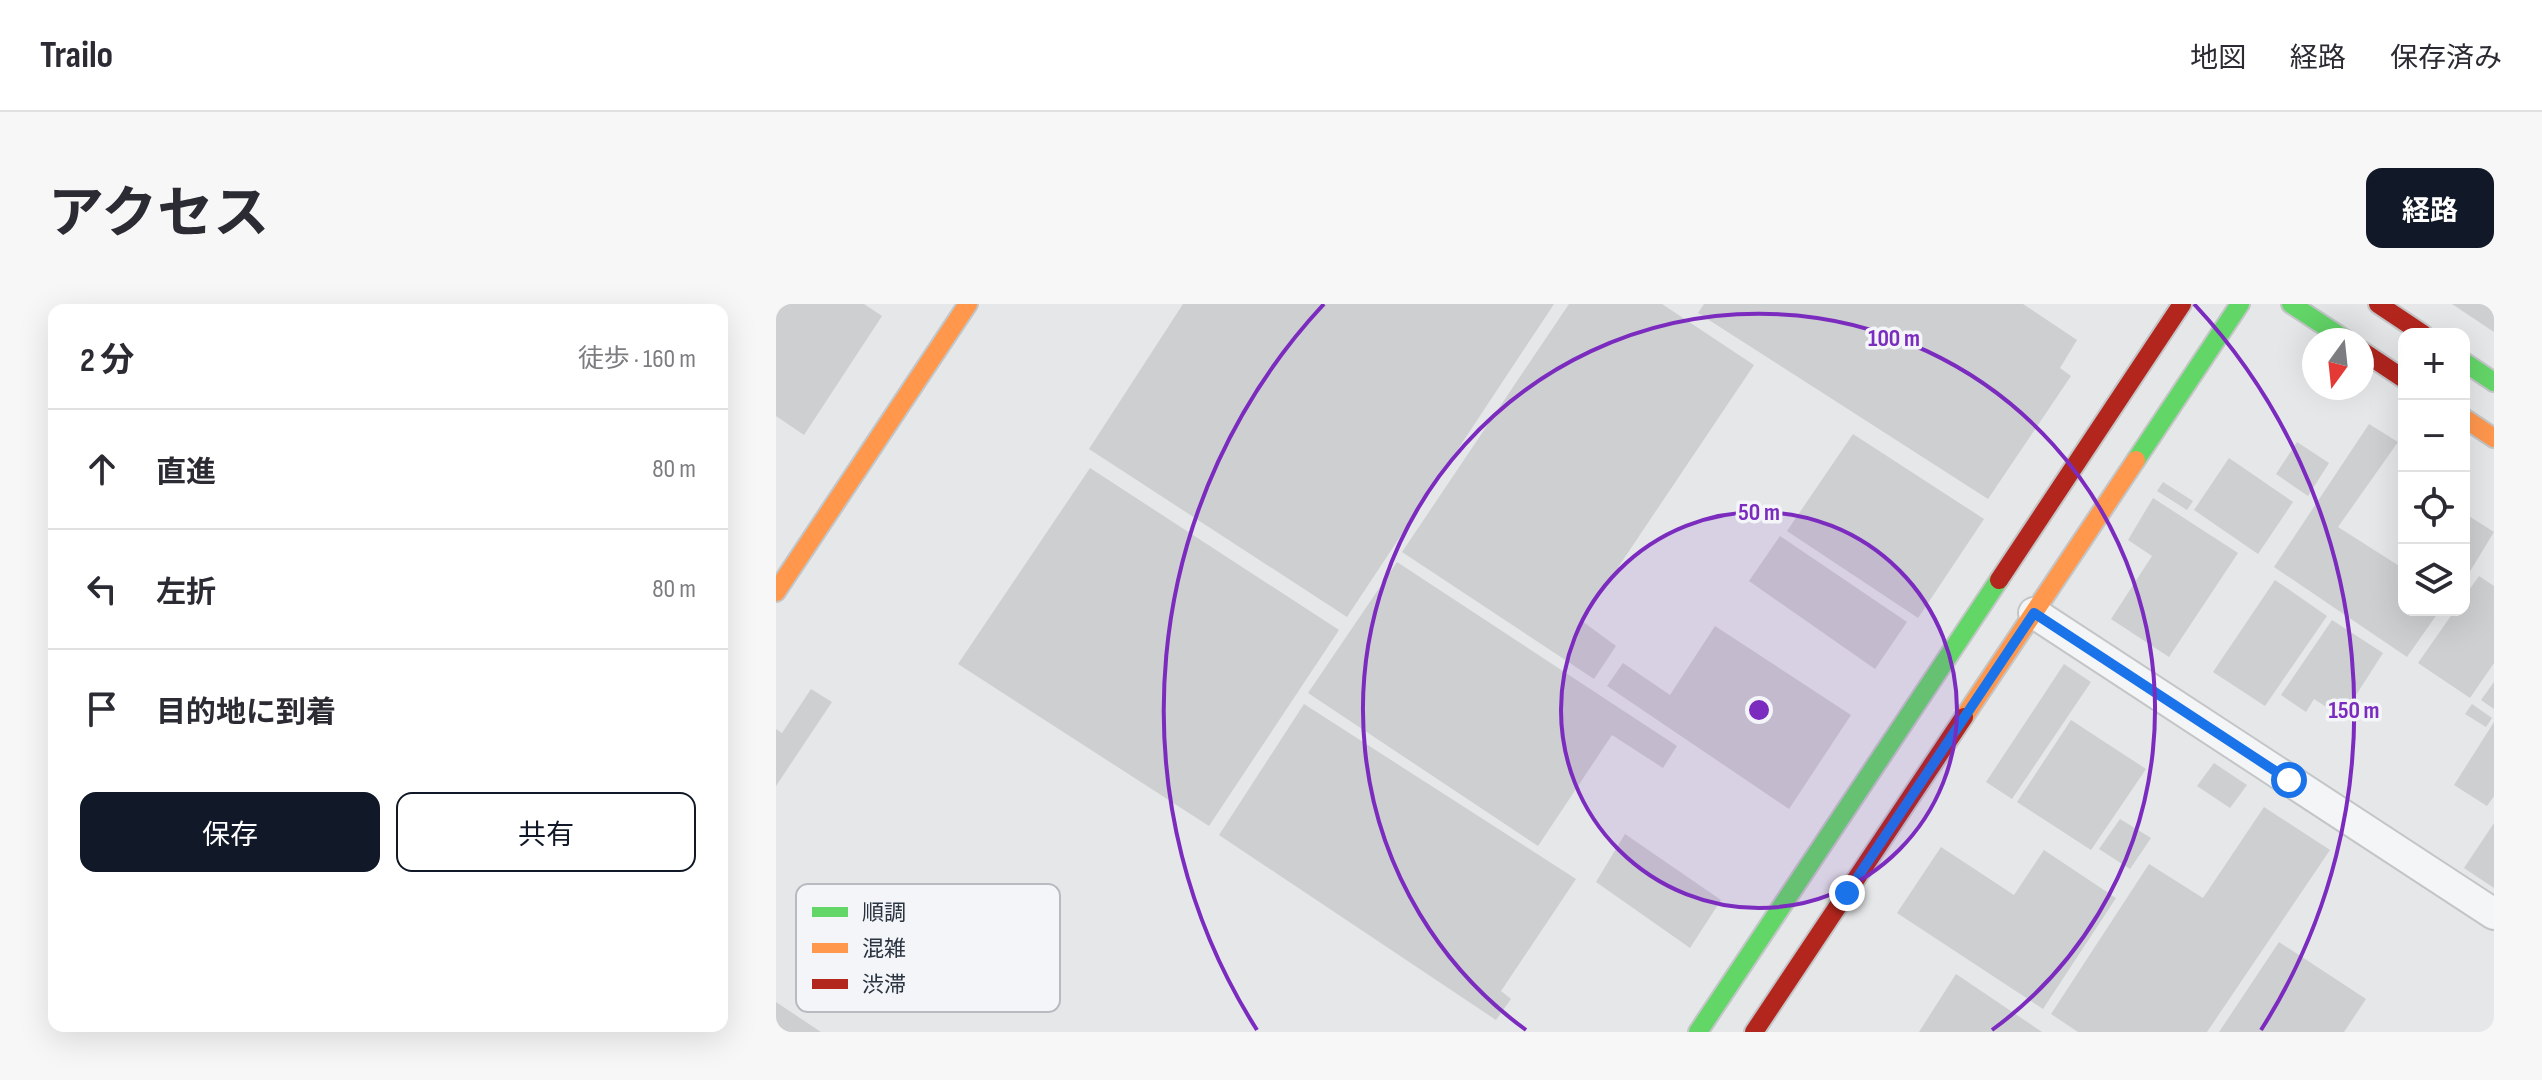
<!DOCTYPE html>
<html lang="ja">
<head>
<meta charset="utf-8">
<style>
  :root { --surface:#fff; --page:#f7f7f7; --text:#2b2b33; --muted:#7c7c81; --line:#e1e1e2; --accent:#111827 }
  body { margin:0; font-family:"Sofia Sans Condensed","Noto Sans JP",sans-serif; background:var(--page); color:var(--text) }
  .controls { position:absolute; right:24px; top:24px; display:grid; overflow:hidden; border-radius:16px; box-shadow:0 8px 32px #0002 }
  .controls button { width:72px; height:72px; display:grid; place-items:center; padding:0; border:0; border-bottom:2px solid var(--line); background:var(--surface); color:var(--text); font:40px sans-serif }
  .compass { position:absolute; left:1526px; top:24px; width:72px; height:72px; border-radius:50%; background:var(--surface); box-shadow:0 8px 32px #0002; rotate:195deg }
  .stop { position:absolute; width:24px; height:24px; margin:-18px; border:6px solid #1a73e8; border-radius:50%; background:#fff }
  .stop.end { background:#1a73e8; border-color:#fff; box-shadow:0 2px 8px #0008 }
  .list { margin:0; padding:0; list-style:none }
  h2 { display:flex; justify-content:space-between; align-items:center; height:104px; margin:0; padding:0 32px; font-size:34px }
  h2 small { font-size:26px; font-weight:400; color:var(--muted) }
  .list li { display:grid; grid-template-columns:52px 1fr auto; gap:24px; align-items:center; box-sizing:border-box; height:120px; padding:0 32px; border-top:2px solid var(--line) }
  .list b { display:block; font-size:30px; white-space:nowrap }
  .list em { font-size:26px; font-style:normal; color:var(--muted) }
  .actions { display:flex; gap:16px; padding:24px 32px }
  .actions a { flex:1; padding:18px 0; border:2px solid var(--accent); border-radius:16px; text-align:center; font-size:28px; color:var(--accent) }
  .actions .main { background:var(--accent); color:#fff }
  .icon { flex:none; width:44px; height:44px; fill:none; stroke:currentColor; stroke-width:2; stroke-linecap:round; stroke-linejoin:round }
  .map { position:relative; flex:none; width:1718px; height:728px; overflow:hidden; border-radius:16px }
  header { display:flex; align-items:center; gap:48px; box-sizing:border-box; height:112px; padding:0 40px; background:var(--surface); border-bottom:2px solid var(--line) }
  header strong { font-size:38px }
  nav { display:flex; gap:44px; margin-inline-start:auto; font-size:28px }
  .intro { display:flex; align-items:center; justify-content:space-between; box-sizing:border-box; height:192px; padding:0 48px }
  h1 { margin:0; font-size:56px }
  .button { padding:20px 36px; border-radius:16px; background:var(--accent); color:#fff; font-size:28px; font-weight:700 }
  main { display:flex; gap:48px; padding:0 48px }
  aside { flex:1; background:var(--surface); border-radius:16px; box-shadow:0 8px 32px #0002 }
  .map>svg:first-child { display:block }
  .building { fill:#cdcfd1 }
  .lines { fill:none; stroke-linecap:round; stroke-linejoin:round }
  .street-casing { stroke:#c3c5c7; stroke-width:34 }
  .fast-casing { stroke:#c3c5c7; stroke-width:22 }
  .slow-casing { stroke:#c3c5c7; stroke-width:22 }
  .jam-casing { stroke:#c3c5c7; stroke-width:22 }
  .street { stroke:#f4f5f6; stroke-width:30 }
  .fast { stroke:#63d668; stroke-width:18 }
  .slow { stroke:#ff974d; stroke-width:18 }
  .jam { stroke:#b3261e; stroke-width:18 }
  .route { stroke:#1a73e8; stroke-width:10 }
  .ring { fill:none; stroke:#7b2cbf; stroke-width:4 }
  .key { fill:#f3f5f8; stroke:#b7bbc1; stroke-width:2 }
  .key-label { font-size:22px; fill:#2b3542 }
  .centre { fill:#7b2cbf; stroke:#f3f5f8; stroke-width:4 }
  .ring-label { font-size:24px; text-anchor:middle; font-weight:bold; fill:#7b2cbf; stroke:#f3f5f8; stroke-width:7; stroke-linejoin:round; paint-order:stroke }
</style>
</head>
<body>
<header>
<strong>Trailo</strong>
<nav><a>地図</a><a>経路</a><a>保存済み</a></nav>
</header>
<div class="intro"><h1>アクセス</h1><a class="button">経路</a></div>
<main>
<aside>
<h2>2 分<small>徒歩 · 160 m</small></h2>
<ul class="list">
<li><svg class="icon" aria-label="ahead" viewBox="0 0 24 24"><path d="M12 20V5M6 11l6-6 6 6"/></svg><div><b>直進</b></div><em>80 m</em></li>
<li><svg class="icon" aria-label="left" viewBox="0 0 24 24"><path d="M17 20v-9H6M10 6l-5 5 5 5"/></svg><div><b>左折</b></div><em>80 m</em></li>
<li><svg class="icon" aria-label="arrive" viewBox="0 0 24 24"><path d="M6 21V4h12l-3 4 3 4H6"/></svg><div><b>目的地に到着</b></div></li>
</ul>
<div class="actions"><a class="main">保存</a><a>共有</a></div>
</aside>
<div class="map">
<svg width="1718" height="728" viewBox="0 0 1718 728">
  <rect width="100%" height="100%" fill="#e5e7e9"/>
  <path class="building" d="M0,0h88l18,12 -78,119 -28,-19z
    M407,0h371l-207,313 -258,-168z
    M793,0h93l92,61 -172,256 34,25 -22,33 -192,-127z
    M928,0h319l54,36 -17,28 11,8 -83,123 -290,-186z
    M1676,0h42v28z
    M1593,120l29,18 -60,85 66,42v41h36l-33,47 -133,-90z
    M1077,130l131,85 -66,99 -131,-87z
    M1521,138l32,21 -21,33 -32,-22z
    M1453,154l64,44 -35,52 -64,-44z
    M314,164l249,162 -130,196 -251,-162z
    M1387,178l30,19 -6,9 -30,-19z
    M1377,194l85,55 -69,104 -58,-38 41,-63 -24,-16z
    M1688,209l30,19 -28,46 -2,-2z
    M1004,232l127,86 -32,47 -126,-88z
    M621,258l280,184 -14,22 -51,-33 -74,111 -230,-153z
    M1703,272l15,10v77l-24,35 -52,-35 37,-53h9v-13z
    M1499,276l52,36 -62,90 -52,-34z
    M1556,316l51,33 -41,64 -28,-18 -8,13 -25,-17z
    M939,322l136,89 -62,94 -182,-123 16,-23 47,32z
    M1288,360l27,18 -79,117 -26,-17z
    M1718,378v27l-13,-9z
    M35,385l21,13 -56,84v-57l6,4z
    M528,400l272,175 -75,112 10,8 -15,21 -277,-185z
    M1696,400l20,14 -6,9 -21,-13z
    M1295,416l75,49 -55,81 -74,-48z
    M1718,418v74l-7,10 -33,-21z
    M1438,459l33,22 -17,23 -33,-22z
    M1488,503l66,43 -123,182h-129l-27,-18 98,-150 54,34z
    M1344,515l31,19 -21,31 -31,-20z
    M1718,519v65l-30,-20z
    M849,530l96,66 -31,48 -94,-66z
    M1165,543l73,48 30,-45 72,48 -73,111 -146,-96z
    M1503,638l87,57 -22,33h-125z
    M1180,670l86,58h-123z
    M0,698l45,30h-45z"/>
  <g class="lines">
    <defs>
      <path id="street" d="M1258,309l460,301"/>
      <path id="fast" d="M1515,0l55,36
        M1688,58l30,20
        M1360,156l104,-156
        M922,728l301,-452"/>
      <path id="slow" d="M1688,114l30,20
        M0,288l192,-288
        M1188,413l172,-257"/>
      <path id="jam" d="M1602,0l45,30
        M1586,47l42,28
        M1223,276l183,-276
        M978,728l210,-315"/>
    </defs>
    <use href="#street" class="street-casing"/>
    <use href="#fast" class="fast-casing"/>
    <use href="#slow" class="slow-casing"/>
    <use href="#jam" class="jam-casing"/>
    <use href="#street" class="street"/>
    <use href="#fast" class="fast"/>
    <use href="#slow" class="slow"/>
    <use href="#jam" class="jam"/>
  </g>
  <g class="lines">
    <path class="route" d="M1071,589l187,-280 255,167"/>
  </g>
  <circle cx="983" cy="406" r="198" fill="#7b2cbf" fill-opacity=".12"/>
  <g class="ring">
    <circle cx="983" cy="406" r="198"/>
    <path d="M750 726A396 396 0 1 1 1216 726"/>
    <path d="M481 726A595 595 0 0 1 548 0M1418 0A595 595 0 0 1 1485 726"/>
  </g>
  <rect x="20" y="580" width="264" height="128" rx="12" class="key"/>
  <rect x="36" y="603" width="36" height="10" fill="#63d668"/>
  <rect x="36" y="639" width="36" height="10" fill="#ff974d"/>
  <rect x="36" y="675" width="36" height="10" fill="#b3261e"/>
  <g class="key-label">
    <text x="86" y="616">順調</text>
    <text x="86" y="652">混雑</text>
    <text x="86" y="688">渋滞</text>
  </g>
  <circle cx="983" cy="406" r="12" class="centre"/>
  <g class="ring-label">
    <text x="1118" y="42">100 m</text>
    <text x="983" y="216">50 m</text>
    <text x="1578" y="414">150 m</text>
  </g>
</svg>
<div class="controls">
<button>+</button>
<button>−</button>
<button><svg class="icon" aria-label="locate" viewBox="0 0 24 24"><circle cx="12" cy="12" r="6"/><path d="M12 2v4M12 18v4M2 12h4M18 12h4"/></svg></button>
<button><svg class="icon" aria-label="layers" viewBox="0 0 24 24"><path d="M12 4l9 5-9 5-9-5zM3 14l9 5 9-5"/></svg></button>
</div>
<svg class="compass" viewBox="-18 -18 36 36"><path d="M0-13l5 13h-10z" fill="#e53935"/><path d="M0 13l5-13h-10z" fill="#7c7c81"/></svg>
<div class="stop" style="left:1513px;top:476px"></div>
<div class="stop end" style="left:1071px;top:589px"></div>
</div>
</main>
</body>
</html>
